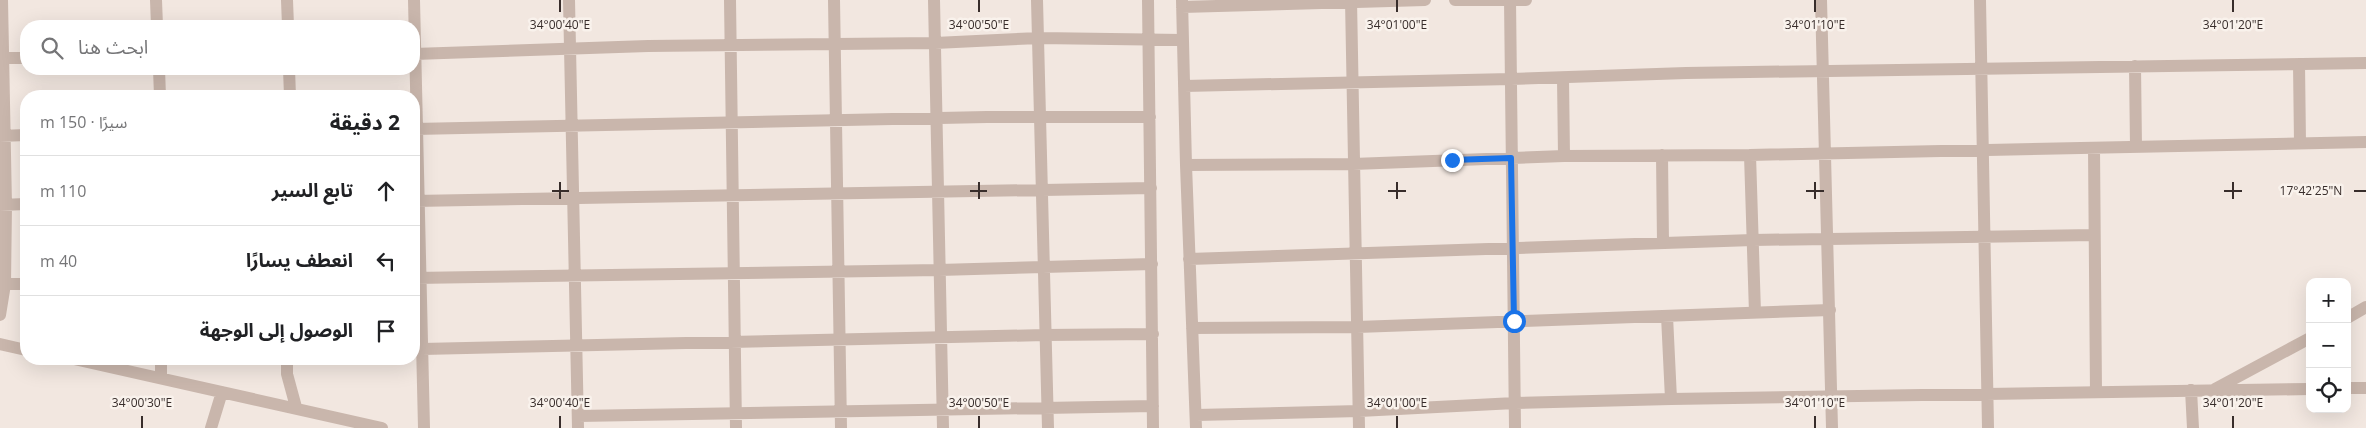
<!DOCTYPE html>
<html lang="ar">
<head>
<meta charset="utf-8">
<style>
  :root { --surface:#fff; --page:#f6f6f6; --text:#202124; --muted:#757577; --line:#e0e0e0 }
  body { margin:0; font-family:"Open Sans","Noto Sans Arabic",sans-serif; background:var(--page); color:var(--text); direction:rtl }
  .controls { position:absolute; right:15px; bottom:15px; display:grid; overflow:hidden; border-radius:10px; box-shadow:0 5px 20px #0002 }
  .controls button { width:45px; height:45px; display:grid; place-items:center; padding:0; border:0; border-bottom:1px solid var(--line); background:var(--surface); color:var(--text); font:25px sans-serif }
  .stop { position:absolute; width:15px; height:15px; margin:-11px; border:4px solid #1a73e8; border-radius:50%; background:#fff }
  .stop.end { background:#1a73e8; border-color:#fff; box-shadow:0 1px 5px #0008 }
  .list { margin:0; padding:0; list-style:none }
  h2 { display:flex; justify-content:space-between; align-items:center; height:65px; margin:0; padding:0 20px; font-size:21px }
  h2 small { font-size:16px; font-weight:400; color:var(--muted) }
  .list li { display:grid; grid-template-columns:32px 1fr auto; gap:15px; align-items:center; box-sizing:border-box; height:70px; padding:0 20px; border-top:1px solid var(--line) }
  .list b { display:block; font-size:19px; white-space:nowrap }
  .list em { font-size:16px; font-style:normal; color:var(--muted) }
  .icon { flex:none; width:28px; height:28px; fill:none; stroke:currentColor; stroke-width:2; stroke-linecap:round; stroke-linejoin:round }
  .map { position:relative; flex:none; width:2366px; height:428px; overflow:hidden; direction:ltr }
  .search { position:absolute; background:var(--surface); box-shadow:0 5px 20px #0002; left:20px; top:20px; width:400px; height:55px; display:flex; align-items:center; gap:12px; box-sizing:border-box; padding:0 18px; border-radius:20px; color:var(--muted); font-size:19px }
  .panel { position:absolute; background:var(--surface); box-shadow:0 5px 20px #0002; left:20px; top:90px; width:400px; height:275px; border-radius:20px; direction:rtl }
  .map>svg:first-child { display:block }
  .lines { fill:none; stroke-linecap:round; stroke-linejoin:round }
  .minor { stroke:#c9b6ac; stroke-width:12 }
  .route { stroke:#1a73e8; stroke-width:6 }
  .ticks { fill:none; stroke:#382d2b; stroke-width:2 }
  .ticks-label { font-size:12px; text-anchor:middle; fill:#382d2b; stroke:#f9f2ec; stroke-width:5; stroke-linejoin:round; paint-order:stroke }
</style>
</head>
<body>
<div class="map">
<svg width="2366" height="428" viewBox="0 0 2366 428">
  <rect width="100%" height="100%" fill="#f2e7e0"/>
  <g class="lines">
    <path class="minor" d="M156,0l1,26
      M287,0l1,26
      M414,0l10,428
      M569,0l9,428
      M730,0l6,428
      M834,0l7,428
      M934,0l9,428
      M1037,0l11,428
      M1148,0l5,428
      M1182,0l4,165 10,263
      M1351,0l8,428
      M1455,0h71
      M1510,0l5,428
      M1821,0l11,428
      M1980,0l8,428
      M1182,7l243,-7
      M414,54l234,-8 287,-3 104,-5 143,2
      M0,58h26
      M2299,64l1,79
      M2135,66l1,81
      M159,69l1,27
      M289,69l1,27
      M1563,78l1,78
      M1184,86l327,-7 175,-6 680,-10
      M414,129l573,-12h163
      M0,136l26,-1
      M2094,148l2,244
      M1662,155l1,88
      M1750,155l5,158
      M1186,165l167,-1 211,-8 186,-1 616,-13
      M414,201l737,-13
      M0,205l26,-1
      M1189,259l564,-19 341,-5
      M414,278l525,-8 213,-6
      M5,284h21
      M0,315l5,-31 1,-79 -4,-205
      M1667,316l4,83
      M2347,318l19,-11
      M1192,328l165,-1 473,-17
      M0,344l26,6
      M422,349l623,-14 108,-1
      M74,359l308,69
      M287,359v15l9,33
      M161,377v-18
      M2347,388h19
      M2215,389l95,-51
      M2191,390l2,38
      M1196,415l163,-4 156,-8 156,-4 639,-10
      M578,416l575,-10
      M211,428l11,-36"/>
  </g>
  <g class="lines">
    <path class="route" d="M1452,160l59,-2 3,163"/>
  </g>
  <path class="ticks" d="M560,0v12M979,0v12M1397,0v12M1815,0v12M2233,0v12M560,182v17M979,182v17M1397,182v17M1815,182v17M2233,182v17M552,191h17M970,191h17M1388,191h18M1806,191h18M2224,191h18M2354,191h12M142,416v12M560,416v12M979,416v12M1397,416v12M1815,416v12M2233,416v12"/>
  <g class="ticks-label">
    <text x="560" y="29">34°00'40"E</text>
    <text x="979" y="29">34°00'50"E</text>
    <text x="1397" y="29">34°01'00"E</text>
    <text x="1815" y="29">34°01'10"E</text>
    <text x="2233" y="29">34°01'20"E</text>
    <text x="2311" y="195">17°42'25"N</text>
    <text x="142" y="407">34°00'30"E</text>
    <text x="560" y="407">34°00'40"E</text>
    <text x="979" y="407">34°00'50"E</text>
    <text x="1397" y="407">34°01'00"E</text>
    <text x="1815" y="407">34°01'10"E</text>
    <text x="2233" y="407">34°01'20"E</text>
  </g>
</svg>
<div class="controls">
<button>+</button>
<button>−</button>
<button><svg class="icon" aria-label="locate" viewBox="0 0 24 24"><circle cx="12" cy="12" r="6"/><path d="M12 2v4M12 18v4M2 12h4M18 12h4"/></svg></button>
</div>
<div class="stop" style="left:1514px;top:321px"></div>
<div class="stop end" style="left:1452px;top:160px"></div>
<div class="search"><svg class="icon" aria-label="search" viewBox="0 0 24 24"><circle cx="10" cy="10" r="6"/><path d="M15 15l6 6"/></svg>ابحث هنا</div>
<section class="panel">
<h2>2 دقيقة<small>سيرًا · 150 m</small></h2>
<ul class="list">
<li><svg class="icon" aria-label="ahead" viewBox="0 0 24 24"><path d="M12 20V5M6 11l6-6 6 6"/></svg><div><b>تابع السير</b></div><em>110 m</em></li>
<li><svg class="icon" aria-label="left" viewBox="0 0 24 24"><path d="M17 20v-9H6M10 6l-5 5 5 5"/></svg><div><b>انعطف يسارًا</b></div><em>40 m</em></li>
<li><svg class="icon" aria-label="arrive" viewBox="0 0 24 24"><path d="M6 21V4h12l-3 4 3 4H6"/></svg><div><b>الوصول إلى الوجهة</b></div></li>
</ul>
</section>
</div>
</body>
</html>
